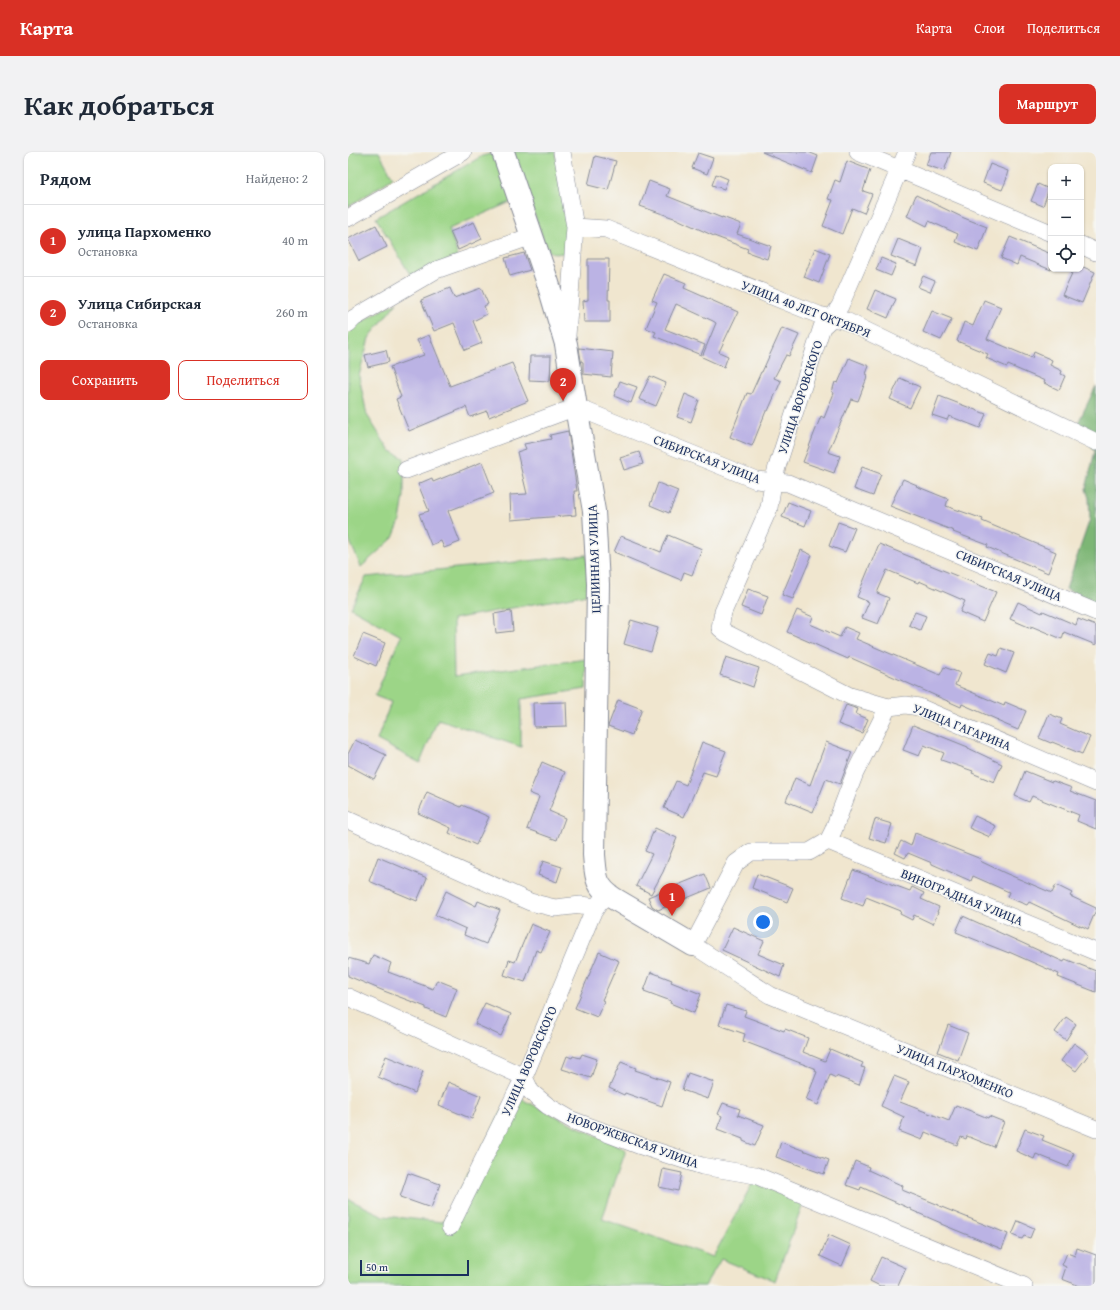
<!DOCTYPE html>
<html lang="ru">
<head>
<meta charset="utf-8">
<style>
  :root { --surface:#fff; --page:#f2f2f3; --text:#1f2937; --muted:#747a83; --line:#e0e1e3; --accent:#d93025 }
  body { margin:0; font-family:"Gentium Book Plus",serif; background:var(--page); color:var(--text) }
  .controls { position:absolute; right:12px; top:12px; display:grid; overflow:hidden; border-radius:8px; box-shadow:0 1px 3px #0004 }
  .controls button { width:36px; height:36px; display:grid; place-items:center; padding:0; border:0; border-bottom:1px solid var(--line); background:var(--surface); color:var(--text); font:20px sans-serif }
  .scale { position:absolute; left:12px; bottom:10px; width:109px; box-sizing:border-box; padding-left:4px; border:2px solid #1b2f5e; border-top:0; font-size:11px; line-height:14px; white-space:nowrap; color:#1b2f5e; -webkit-text-stroke:3px #f6f6f2; paint-order:stroke }
  .you { position:absolute; left:415px; top:770px; width:14px; height:14px; margin:-10px; border:3px solid #fff; border-radius:50%; background:#1a73e8; box-shadow:0 0 0 6px #1a73e833 }
  .badge { display:grid; place-items:center; width:26px; height:26px; border-radius:50%; background:var(--accent); color:#fff; font-size:13px; font-weight:700 }
  .pin { position:absolute; translate:-50% -33px; filter:drop-shadow(0 1px 2px #0008) }
  .pin::after { content:''; position:absolute; top:21px; width:14px; height:12px; background:inherit; clip-path:polygon(0 0,100% 0,50% 100%) }
  .list { margin:0; padding:0; list-style:none }
  h2 { display:flex; justify-content:space-between; align-items:center; height:52px; margin:0; padding:0 16px; font-size:17px }
  h2 small { font-size:13px; font-weight:400; color:var(--muted) }
  .list li { display:grid; grid-template-columns:26px 1fr auto; gap:12px; align-items:center; box-sizing:border-box; height:72px; padding:0 16px; border-top:1px solid var(--line) }
  .list b { display:block; font-size:15px; white-space:nowrap }
  .list p { margin:0; font-size:13px; white-space:nowrap; color:var(--muted) }
  .list em { font-size:13px; font-style:normal; color:var(--muted) }
  .actions { display:flex; gap:8px; padding:12px 16px }
  .actions a { flex:1; padding:9px 0; border:1px solid var(--accent); border-radius:8px; text-align:center; font-size:14px; color:var(--accent) }
  .actions .main { background:var(--accent); color:#fff }
  .icon { flex:none; width:22px; height:22px; fill:none; stroke:currentColor; stroke-width:2; stroke-linecap:round; stroke-linejoin:round }
  .map { position:relative; flex:none; width:748px; height:1134px; overflow:hidden; border-radius:8px }
  header { display:flex; align-items:center; gap:24px; box-sizing:border-box; height:56px; padding:0 20px; background:var(--accent); color:#fff }
  header strong { font-size:19px }
  nav { display:flex; gap:22px; margin-inline-start:auto; font-size:14px }
  .intro { display:flex; align-items:center; justify-content:space-between; box-sizing:border-box; height:96px; padding:0 24px }
  h1 { margin:0; font-size:28px }
  .button { padding:10px 18px; border-radius:8px; background:var(--accent); color:#fff; font-size:14px; font-weight:700 }
  main { display:flex; gap:24px; padding:0 24px }
  aside { flex:1; background:var(--surface); border-radius:8px; box-shadow:0 1px 3px #0004 }
  .map>svg:first-child { display:block }
  .green { fill:#9cd587; stroke:#5c8272 }
  .forest { fill:#7db674; stroke:#4c7269 }
  .building { fill:#bbb3e4 }
  .lines { fill:none; stroke-linecap:round; stroke-linejoin:round }
  .street-casing { stroke:#868a96; stroke-width:18 }
  .secondary-casing { stroke:#868a96; stroke-width:24 }
  .street { stroke:#fff; stroke-width:17 }
  .secondary { stroke:#fff; stroke-width:22 }
  .labels { text-anchor:middle; dominant-baseline:central; stroke-width:3; stroke-linejoin:round; paint-order:stroke }
  .street-label { font-size:13px; fill:#1b2f5e; stroke:#f6f6f2 }
</style>
</head>
<body>
<header>
<strong>Карта</strong>
<nav><a>Карта</a><a>Слои</a><a>Поделиться</a></nav>
</header>
<div class="intro"><h1>Как добраться</h1><a class="button">Маршрут</a></div>
<main>
<aside>
<h2>Рядом<small>Найдено: 2</small></h2>
<ul class="list">
<li><span class="badge">1</span><div><b>улица Пархоменко</b><p>Остановка</p></div><em>40 m</em></li>
<li><span class="badge">2</span><div><b>Улица Сибирская</b><p>Остановка</p></div><em>260 m</em></li>
</ul>
<div class="actions"><a class="main">Сохранить</a><a>Поделиться</a></div>
</aside>
<div class="map">
<svg width="748" height="1134" viewBox="0 0 748 1134">
  <rect width="100%" height="100%" fill="#f6f6f2"/>
  <filter id="ink" filterUnits="userSpaceOnUse"><feTurbulence type="fractalNoise" baseFrequency=".025" numOctaves="2"/><feDisplacementMap in="SourceGraphic" scale="8" xChannelSelector="R" yChannelSelector="G"/><feConvolveMatrix kernelMatrix="1 2 1 2 8 2 1 2 1" color-interpolation-filters="sRGB"/></filter>
  <filter id="wash" filterUnits="userSpaceOnUse"><feTurbulence type="fractalNoise" baseFrequency=".012" numOctaves="4" result="noise"/><feDisplacementMap in="SourceGraphic" scale="16" xChannelSelector="R" yChannelSelector="G"/><feGaussianBlur stdDeviation="0.9" result="paint"/><feColorMatrix in="noise" values="0 0 0 0 0 0 0 0 0 0 0 0 0 0 0 0 0 1.4 0 .05"/><feComposite in="paint" operator="in"/></filter>
  <g filter="url(#wash)">
    <rect width="100%" height="100%" fill="#f0e6cf"/>
    <path class="green" d="M0,0h31l14,26 -45,29z
      M164,0h43l13,87 -2,8 -3,6 -8,1 -8,-4z
      M142,2l7,4 16,43 -64,28 9,27 -47,20 -35,-58 106,-62z
      M49,150l-28,36 -10,38 8,39 22,35 15,8v38l-4,25 -7,17 -32,29 -13,-30v-203l8,-9z
      M239,403l1,39 -135,25 1,57 133,-17 -1,30 -65,10v48l-83,-28 -18,44 -43,-23 14,-38 -16,-6 26,-60 -50,-28 15,-31z
      M166,937l11,12 45,22 56,27 -24,69 111,38 40,-75 50,22 -28,77 -54,-22 -16,27h-357v-87l36,17 59,6z"/>
    <path class="forest" d="M748,234v218l-30,-15 24,-70 -1,-21 -3,-9 9,-38 -18,-26z"/>
    <g id="blocks">
      <path class="building" d="M414,0h46l10,4 -6,17z
        M583,0h20l-7,19 -18,-6z
        M350,1l15,5 -6,16 -15,-6z
        M247,4l21,5 -8,29 -20,-5z
        M499,9l23,9 -7,21 9,3 -8,19 -12,-5 -10,26 -19,-8 10,-26 -5,-1 7,-19 5,2z
        M642,12l18,7 -2,7h1l-5,12 -19,-7z
        M368,22l12,5 -4,10 -12,-4z
        M301,29l21,8 -3,7 55,22v-1l19,7 -4,10 34,12 -4,13 -20,-7 1,-3 -34,-13 -37,-17 -37,-13z
        M690,32l11,5 -6,17 -12,-5z
        M568,43l48,23 23,9 -9,24 -23,-9 3,-8 -29,-13 -2,5 -20,-10z
        M126,70l8,17 -24,11 -8,-18z
        M28,73l11,22 -28,14 -11,-22z
        M662,85l41,17v16l-31,-13 -3,8 -16,-7z
        M550,87l25,10 -6,17 -26,-10z
        M467,96l15,6 -11,29 -15,-6z
        M176,101l6,17 -20,6 -5,-18z
        M533,106l15,6 -5,12 -15,-6z
        M240,107h21l-1,41h2v22h-26l-1,-21 5,-1z
        M733,114l14,6 -13,31 -20,-8 12,-26h7z
        M316,122l22,9 -2,5 54,24 -19,40 9,4 -4,11 -22,-10 14,-34 -3,-2 -37,-17 -11,25 40,16 -4,10 -47,-19 2,-4 -10,-4 11,-26 -5,-2z
        M575,124l12,5 -5,11 -12,-5z
        M102,136l4,10 27,-10 7,16 -4,2 3,8 -14,7 9,22 -17,7 -11,-27 -20,8 -13,-31z
        M527,138l21,9 -8,19 -21,-9z
        M636,148l17,7 -14,32 45,19 2,-6 18,8 -2,5 12,6 -1,3 4,2 -6,14 -15,-7 1,-2 -37,-16 -1,2 -21,-9 2,-4 -31,-13 7,-19 9,4z
        M584,159l20,8 -11,21 -18,-8z
        M434,176l17,7 -10,21 -3,-1 -12,23 7,3 -13,30h-2l-14,35 -22,-9 17,-44 4,1 10,-22h1z
        M81,183l21,51 62,-23 16,38 -39,16 -2,-6 -17,6 -4,-10 -57,24 -13,-32 5,-2 -11,-30 34,-12 -7,-15z
        M231,196l34,4 -2,25 -28,-3v-12l-2,-1z
        M38,198l3,12 -21,5 -3,-12z
        M182,204h21l-1,25 -21,-1z
        M501,206l20,8 -3,8 2,1 -10,26 -7,-2 -23,53 12,4 -6,17 -31,-11 18,-46 3,2 10,-25 -2,-1 3,-10 3,1z
        M302,224l16,7 -10,23 -17,-7z
        M552,226l20,9 -10,21 -20,-9z
        M272,229l17,6 -6,16 -17,-7z
        M337,242l14,6 -8,22 -14,-5z
        M591,244l47,18 -6,14 -31,-12 -2,4 -15,-5z
        M220,279l9,60h-3l2,24 -65,5 -1,-25 17,-1 -10,-42 9,-3 -2,-5 27,-5 -1,-4z
        M291,300l4,12 -19,6 -4,-12z
        M134,310l12,31 -46,18 12,31 -16,6 -3,-7 -10,4 -12,-31 10,-3 -11,-27 14,-6 1,4z
        M514,315l19,7 -8,22 -19,-7z
        M555,327l14,6 -1,1 32,13 -2,7 37,13 -1,2 74,31 -8,21 -61,-26 1,-2 -35,-13 1,-1 -64,-25z
        M310,331l20,8 -9,22 -19,-8z
        M440,350l23,9 -6,15 -23,-9z
        M490,370l17,6 -10,24 -16,-6z
        M320,383l34,14 -10,26 -8,-3 -3,8 -67,-28 7,-16 40,16z
        M531,392l117,48 -13,30 -23,-10 5,-11 -46,-20 -1,2 -31,-13 -10,23 12,5 -11,26 -16,-6 7,-16 -12,-5z
        M453,398l11,5 -19,44 -11,-4z
        M400,437l20,7 -7,19 -20,-8z
        M670,450l24,11 1,-2 33,14 2,-6 18,7v19l-32,-13 -2,7 -31,-13v2l-21,-9z
        M449,458l16,7 -3,7 30,13 5,-10 14,6 -3,6 84,36 4,-8 16,6 -5,12 49,21 1,-4 21,9 -8,19 -21,-9 1,-1 -36,-16 -1,3 -112,-50 -1,2 -61,-27z
        M163,459l2,20 -17,2 -2,-19z
        M567,460l11,4 -6,14 -11,-5z
        M283,468l27,8 -7,24 -27,-8z
        M15,482l22,9 -9,23 -22,-10z
        M653,496l13,5 -8,20 -21,-9 5,-11 8,3z
        M378,505l33,11 -6,19 -33,-12z
        M270,548l24,9 -10,26 -24,-9z
        M218,550l1,24 -33,1 -1,-24z
        M498,553l12,4 -2,5 12,5 -6,14 -24,-9z
        M701,562l13,5 -2,5 30,13 -8,17 -30,-12 -1,1 -12,-5z
        M565,573l55,22v1l34,16 -8,18 -22,-9 1,-2 -32,-11 3,-7 -20,-8 -5,11 -16,-6z
        M7,588l31,15 -12,24 -26,-14v-11z
        M354,590l24,9 -10,25 -13,-4 -19,45 -20,-9 12,-27 10,4z
        M478,590l26,10 -12,32 -14,-5 -13,33 -27,-11 9,-23 15,7z
        M194,610l23,10 -16,39 16,7 -8,22 -30,-11 12,-32 -10,-4z
        M677,619l27,11 1,-1 19,7 -2,3 26,10v28l-19,-8 2,-6 -47,-19 -3,6 -14,-6z
        M79,640l34,15 1,-2 27,12 -13,28 -27,-12 2,-5 -33,-15z
        M627,664l21,10 -6,11 -21,-9z
        M527,667l17,5 -6,19 -17,-5z
        M307,676l22,10 -14,34 -12,22 -15,-8 16,-32 -7,-3z
        M567,681l66,26 -1,2 25,12 47,20 4,-8 16,8 -2,3 26,12v2l-8,19 -6,-3v1l-53,-25 -2,3 -20,-8 2,-5 -36,-16 -2,5 -39,-17v-1l-24,-10 -3,5 -10,-5 6,-12 10,5z
        M30,705l49,21 -10,23 -48,-20z
        M195,709l19,6 -5,15 -19,-7z
        M505,718l57,21 2,-4 12,6 -3,6 18,8 -2,5h1l-5,12 -19,-9 -2,5 -12,-6 1,-3 -35,-14 -3,9 -21,-8z
        M357,722l6,14 -53,22 -6,-4 -4,-9z
        M409,722l36,14 -6,14 -35,-14z
        M98,739l30,15 2,-5 22,9 -14,34 -22,-9 2,-6 -31,-14z
        M615,764l101,46 1,-3 31,12v21l-38,-15 1,-3 -50,-22v1l-53,-21z
        M183,772l19,8 -9,20 -5,-2 -11,32 -21,-7 5,-15 6,2z
        M385,775l31,14 -6,13 26,11 -4,12 -58,-27z
        M251,800l20,9 -17,39 2,1 -7,16 -22,-9z
        M25,803l18,8 -3,9 45,17 4,-9 20,8 -11,29 -20,-8v-2l-42,-16 -36,-15v-18l21,6z
        M303,820l21,8 -1,2 30,12 -7,19 -24,-10 1,-2 -27,-10z
        M137,851l26,11 -10,22 -26,-12z
        M378,853l20,6 -2,5 40,15 1,-2 23,9 -5,14 22,9 5,-12 33,14 -2,4 4,1 -6,17 -18,-7 -5,-2v2l-6,-3 -12,30 -12,-5 11,-28 -2,-1 1,-2 -73,-28 2,-7 -26,-9z
        M718,865l10,7 -10,16 -11,-8z
        M600,873l20,8 -10,27 -20,-8z
        M726,891l15,11 -13,17 -15,-10z
        M234,902l15,5 -6,19 -29,-9 5,-13 5,2 1,-2 7,2z
        M38,904l37,15 -8,22 -37,-16z
        M273,910l15,6 -1,2 35,12 -8,24 -37,-13 -1,2 -15,-7z
        M340,921l26,9 -6,17 -26,-9z
        M546,924l15,6 -9,20 49,19 7,-16 32,13 1,-2 15,6 -10,25 -27,-11 -1,3 -5,-2 -4,8 -32,-13 -3,8 -23,-9 5,-14 -23,-11z
        M100,930l33,14 -9,23 -33,-14z
        M375,951l17,6 -2,6 26,10 -9,21 -12,-5v-2l-26,-10 5,-13 -4,-2z
        M677,977l19,7 -2,4 32,13 -6,14 -32,-13 -2,5 -18,-8z
        M433,990l48,18 -5,14 -48,-17z
        M507,1009l14,6 -1,3 35,16 -1,4 37,15v1l69,28 -6,15 -61,-25v-1l-30,-13v-1l-50,-22 -1,3 -14,-5z
        M315,1017l19,4 -4,18 -19,-4z
        M60,1021l32,11 -9,24 -31,-11z
        M670,1069l16,7 -4,10 -6,-2 -2,3 -10,-4z
        M481,1083l22,10 -9,21 -22,-10z
        M729,1096l19,7v31h-16l-18,-7 4,-12 -4,-2 5,-12 8,3z
        M533,1105l25,11 -8,18h-18l-10,-5z"/>
    </g>
  </g>
  <g filter="url(#ink)">
    <use href="#blocks" fill-opacity="0" stroke="#868a96" stroke-width="1"/>
    <g class="lines">
      <defs>
        <path id="street" d="M214,0l13,75 -8,109
          M510,0l193,81
          M559,0l-67,154 -8,12 -10,9 -45,140 -4,15 -4,26 -46,104 -3,16 6,5 124,63 38,11 18,-2 13,2 177,76
          M0,66l115,-66
          M227,75l31,2 213,86 27,6 250,121
          M733,93l15,7
          M0,172l6,-6 82,-48 96,-34
          M58,318l170,-63 180,73 32,3 308,129
          M540,555l-33,66 -22,58 -5,10 -19,11h-58l-15,11 -43,82 77,50 326,134
          M0,668l182,82 25,6 26,-3 16,2
          M480,689l268,111
          M0,845l176,80 7,15 17,14 24,14 69,26 61,20 53,9 269,111
          M102,1075l74,-150 68,-163 14,-21"/>
        <path id="secondary" d="M155,0l45,131 18,61 10,63 18,104 4,73 -4,271c2,21 1,31 19,43l80,47"/>
      </defs>
      <use href="#street" class="street-casing"/>
      <use href="#secondary" class="secondary-casing"/>
      <use href="#street" class="street"/>
      <use href="#secondary" class="secondary"/>
    </g>
  </g>
  <g class="labels">
    <g class="street-label">
      <text transform="translate(458 157) rotate(21)">УЛИЦА 40 ЛЕТ ОКТЯБРЯ</text>
      <text transform="translate(452 245) rotate(-72)">УЛИЦА ВОРОВСКОГО</text>
      <text transform="translate(359 307) rotate(21)">СИБИРСКАЯ УЛИЦА</text>
      <text transform="translate(246 407) rotate(-92)">ЦЕЛИННАЯ УЛИЦА</text>
      <text transform="translate(661 423) rotate(23)">СИБИРСКАЯ УЛИЦА</text>
      <text transform="translate(614 575) rotate(22)">УЛИЦА ГАГАРИНА</text>
      <text transform="translate(614 745) rotate(22)">ВИНОГРАДНАЯ УЛИЦА</text>
      <text transform="translate(181 909) rotate(-66)">УЛИЦА ВОРОВСКОГО</text>
      <text transform="translate(607 919) rotate(22)">УЛИЦА ПАРХОМЕНКО</text>
      <text transform="translate(285 988) rotate(20)">НОВОРЖЕВСКАЯ УЛИЦА</text>
    </g>
  </g>
</svg>
<div class="controls">
<button>+</button>
<button>−</button>
<button><svg class="icon" aria-label="locate" viewBox="0 0 24 24"><circle cx="12" cy="12" r="6"/><path d="M12 2v4M12 18v4M2 12h4M18 12h4"/></svg></button>
</div>
<div class="scale">50 m</div>
<div class="you"></div>
<div class="pin badge" style="left:324px;top:764px">1</div>
<div class="pin badge" style="left:215px;top:249px">2</div>
</div>
</main>
</body>
</html>
